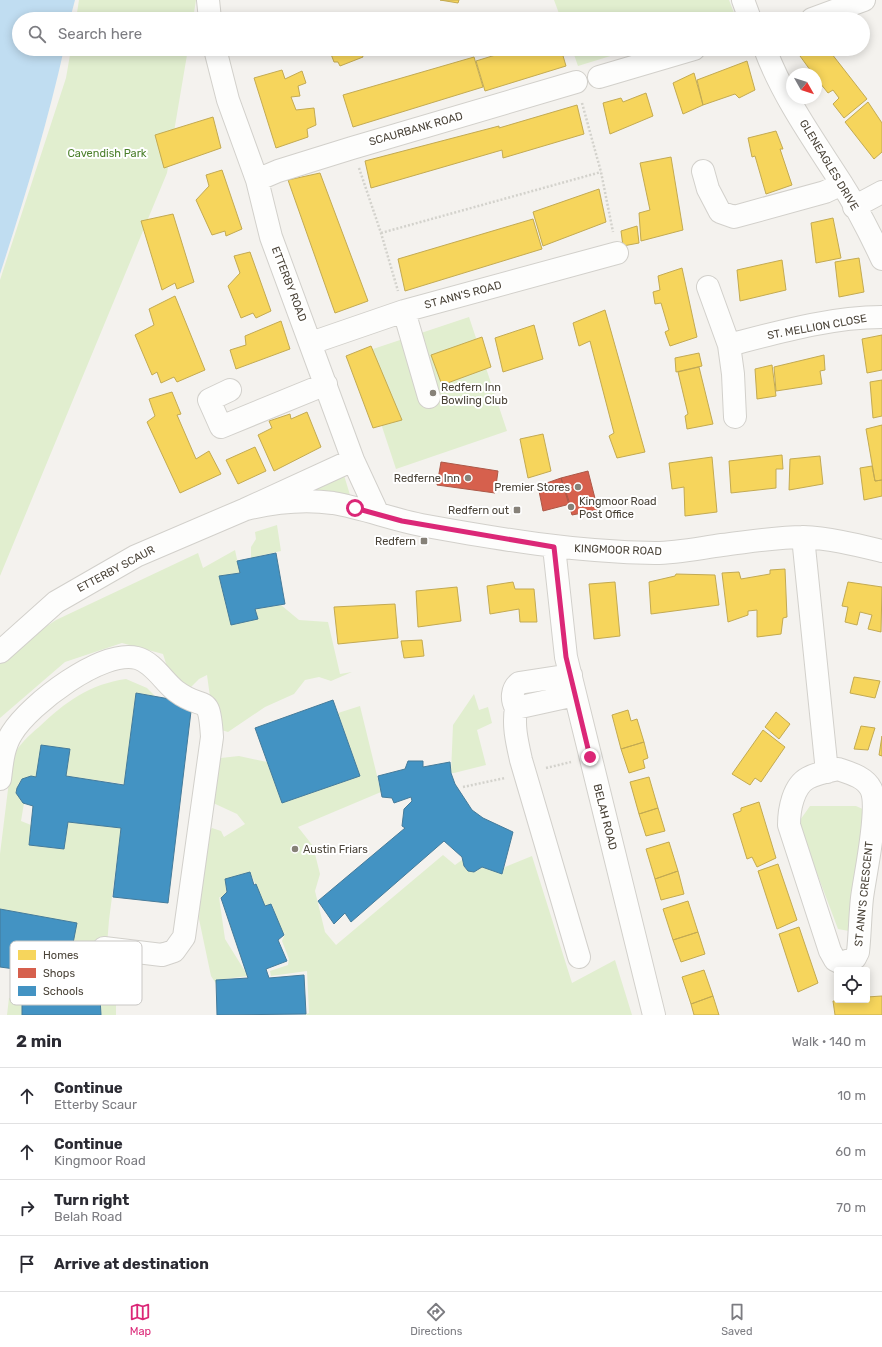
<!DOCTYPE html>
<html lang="en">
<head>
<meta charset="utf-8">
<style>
  :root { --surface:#fff; --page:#f7f7f7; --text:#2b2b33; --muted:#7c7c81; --line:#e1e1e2; --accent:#db2777 }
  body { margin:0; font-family:Rubik,sans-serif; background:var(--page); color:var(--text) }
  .controls { position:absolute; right:12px; bottom:12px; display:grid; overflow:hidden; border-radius:4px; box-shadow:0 2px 10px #0003 }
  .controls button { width:36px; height:36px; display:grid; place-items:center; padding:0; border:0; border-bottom:1px solid var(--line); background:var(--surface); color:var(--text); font:20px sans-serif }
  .compass { position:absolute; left:786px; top:68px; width:36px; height:36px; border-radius:50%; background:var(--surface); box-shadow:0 2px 10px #0003; rotate:129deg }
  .stop { position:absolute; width:12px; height:12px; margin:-9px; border:3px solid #db2777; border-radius:50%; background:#fff }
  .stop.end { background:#db2777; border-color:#fff; box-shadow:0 1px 4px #0008 }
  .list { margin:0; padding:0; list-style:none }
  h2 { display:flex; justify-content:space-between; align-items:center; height:52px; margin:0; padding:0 16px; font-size:17px }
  h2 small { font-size:13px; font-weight:400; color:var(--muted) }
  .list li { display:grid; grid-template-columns:26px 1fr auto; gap:12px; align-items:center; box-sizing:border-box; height:56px; padding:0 16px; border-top:1px solid var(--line) }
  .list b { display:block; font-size:15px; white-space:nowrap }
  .list p { margin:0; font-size:13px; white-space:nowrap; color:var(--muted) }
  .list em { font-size:13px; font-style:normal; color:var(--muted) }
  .icon { flex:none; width:22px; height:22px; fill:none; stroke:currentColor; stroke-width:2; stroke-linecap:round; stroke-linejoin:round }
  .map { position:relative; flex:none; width:882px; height:1015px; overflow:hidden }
  .search { position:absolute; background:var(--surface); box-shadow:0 2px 10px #0003; left:12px; right:12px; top:12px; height:44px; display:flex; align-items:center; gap:10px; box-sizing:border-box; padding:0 14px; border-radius:22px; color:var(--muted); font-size:15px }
  .sheet { height:276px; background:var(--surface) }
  nav { display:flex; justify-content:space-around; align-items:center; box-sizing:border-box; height:56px; border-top:1px solid var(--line); background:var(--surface); font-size:11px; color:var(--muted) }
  nav a { display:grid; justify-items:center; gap:2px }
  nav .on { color:var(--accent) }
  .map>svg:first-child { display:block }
  .green { fill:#e1eecf }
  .water { fill:#c0ddf1 }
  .homes { fill:#f6d55c; stroke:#c3aa52 }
  .shops { fill:#d6604d; stroke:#ac5847 }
  .schools { fill:#4393c3; stroke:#457b9a }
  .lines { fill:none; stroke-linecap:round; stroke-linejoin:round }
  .minor-casing { stroke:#d2d0cb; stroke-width:24 }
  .path { stroke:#d3d2cc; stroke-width:2.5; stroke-dasharray:2 2; stroke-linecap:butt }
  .minor { stroke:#fdfdfc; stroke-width:22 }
  .route { stroke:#db2777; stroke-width:5 }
  .poi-dot { fill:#868178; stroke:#fff; stroke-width:1.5 }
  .labels { text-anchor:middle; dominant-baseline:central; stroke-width:4; stroke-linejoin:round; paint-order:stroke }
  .street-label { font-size:11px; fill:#4b4439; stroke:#fff }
  .park-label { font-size:11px; fill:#4a7f2a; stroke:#fff }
  .poi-label { font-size:11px; fill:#4b4439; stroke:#fff; text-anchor:end }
  .key { fill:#fff; stroke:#c9c7c4; stroke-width:1 }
  .key-label { font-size:11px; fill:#4b4439 }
</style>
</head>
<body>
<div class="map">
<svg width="882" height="1015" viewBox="0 0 882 1015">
  <rect width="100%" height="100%" fill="#f4f2ee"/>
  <path class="green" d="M79,0h117l-3,19h-117z
    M554,0h175l7,18 -5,1h-170z
    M71,49h117l-21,124 -167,403v-296l66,-202z
    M572,49h61l-55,17z
    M469,317l38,114 -111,38 -38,-115z
    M343,472l7,23 -46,-3z
    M277,525l4,26 -30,7v-11l5,-8 -1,-7z
    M235,550l5,23 -21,4 12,48 26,-6 -2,-10 26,-4 18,15 29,2 12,52 12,-2 -21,9 -12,-4 -14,3 -11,14 -29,13 -37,25 -20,-6 2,-29 -3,-22 -8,4 -9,9 -21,-15 -6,-19 -41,-11 -57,19 -65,56v-57l5,-7 51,-34 142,-67 5,15z
    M126,679l21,9 8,8 -19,-3 -12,91 -58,-8 4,-27 -29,-4 -5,32 -13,2 -4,4 -3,10 8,10 -3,18 10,4 -2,20 35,4 4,-27 53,6 -12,92 -4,50 -35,-8 6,-39 -76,-14v-55l12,-97c8,-13 16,-21 27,-30 26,-25 51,-43 87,-48z
    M474,694l5,16 9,-3 4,16 -15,7 9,35 -32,8h-3l2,-48z
    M360,706l21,86 -83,35 15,19 7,28 -5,17 10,41 11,13 107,-90 12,10 7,-5 4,8 5,4 6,-1 5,-4 20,7 3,-7 27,-11 40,127 43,-23 17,55h-328l5,-2 -2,-42 -36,5 -1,-5 18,-6 1,-6 -7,-18 4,-10 -3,5 -11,-32 -7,2 -15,-34 -25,7 2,13 -6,6 -2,-1 6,42 23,37 -31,4v5l-6,-9 -12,-57 4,-82 9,-9 9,3 3,6 21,-13 -8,-10 -39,-18 5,-36 36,-4 28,6 15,41 78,-27 -22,-63z
    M810,806h46l11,5 -18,120 -11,-2 -40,-106z
    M99,981l17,2v32h-15z
    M9,998l13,3v14h-15z"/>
  <path class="water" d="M0,0h75l-5,19h-51v30h45c-17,76 -40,151 -64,225z"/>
  <path class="homes" d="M440,0h19l-1,3z
    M329,49h31l3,8 -23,9 -2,-4h-4z
    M515,49h46l5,17 -81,25 -9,-30z
    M811,49h17l39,50 -23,19 -11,-14 6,-6 -6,-8 -5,3 -12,-15v-4h-3l-13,-18z
    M474,57l9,30 -130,40 -10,-32z
    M747,61l8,29 -16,8 -4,-4 -32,11 -6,-25z
    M282,70l3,9 17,-8 4,12 -8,3 2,10 -9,1 5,13 18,-2 2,17 -9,4 1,8 -32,11 -22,-70z
    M694,73l9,32 -20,9 -10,-31z
    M646,93l7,23 -43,18 -7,-31 18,-5 2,4z
    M868,102l14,21v29l-8,7 -29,-37z
    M577,105l7,29 -81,24 -1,-8 -131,38 -6,-27 134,-35v2z
    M213,117l8,31 -57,20 -9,-33z
    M776,131l7,18h-3l12,36 -26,9 -11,-38 -3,1 -4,-19z
    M671,157l12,73 -42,11 -2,-28 11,-3 -10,-47z
    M222,170l20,59 -16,7 -1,-5 -13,4 -16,-35 13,-14 -3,-11z
    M320,173l48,128 -33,12 -47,-133z
    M599,189l7,33 -63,24 -10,-34z
    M173,214l21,68 -17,7 -2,-6 -13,7 -21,-69z
    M833,218l8,40 -25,5 -5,-40z
    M533,219l9,30 -137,42 -7,-32z
    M637,226l2,17 -16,3 -2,-15z
    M250,252l21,59 -15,7 -3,-5 -12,5 -13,-32 12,-13 -6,-17z
    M859,258l5,34 -25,5 -4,-35z
    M782,260l4,30 -46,11 -3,-31z
    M682,268l15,69 -27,9 -5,-14 4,-2 -8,-27 -6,1 -2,-12 7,-2 -2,-14z
    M175,296l30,74 -28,12 -3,-5 -13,6 -4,-11 -5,3 -17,-40 19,-10 -5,-16z
    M605,310l40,142 -28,6 -8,-22 5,-3 -24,-92 -11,5 -6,-23z
    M281,321l9,28 -54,20 -6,-19 16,-5 -1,-9z
    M534,325l9,34 -40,13 -8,-34z
    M882,335v35l-15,3 -5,-34z
    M482,337l9,30 -49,18 -11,-30z
    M371,346l31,74 -29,8 -27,-72z
    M699,353l3,13 -26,6 -1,-14z
    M824,355l1,15 -5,1 2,13 -46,7 -2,-24z
    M772,365l4,31 -19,3 -2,-30z
    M699,367l14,57 -26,5 -2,-13 3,-2 -10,-42z
    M882,380v36l-9,2 -3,-36z
    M172,392l9,22 -4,1 19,44 13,-8 12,23 -41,19 -33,-71 8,-6 -6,-17z
    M307,412l14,35 -47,24 -16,-36 14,-7 -3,-7 21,-7 1,5z
    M882,425v55l-7,1 -9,-52z
    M543,434l8,37 -23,7 -8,-39z
    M255,447l11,24 -28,13 -12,-24z
    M782,455l1,14h-7v19l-45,5 -2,-32z
    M820,456l3,28 -34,6 1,-31z
    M712,457l5,55 -32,4 -1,-29 -12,2 -3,-26z
    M872,466l3,15 7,-1v16l-18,4 -4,-32z
    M785,569l2,48 -4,1 -2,16 -24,3v-27l-9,1v4l-20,7 -6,-49 17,-1 2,7 29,-5v-4z
    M676,574l39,1 4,30 -68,9 -2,-32 26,-6z
    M513,582l2,7h19l3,33h-17l-1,-13 -29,5 -3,-28z
    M615,582l5,54 -26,3 -5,-55z
    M848,582l34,5 -1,45 -13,-3 4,-14 -12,-3 -3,13 -12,-3 3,-15 -6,-1z
    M457,587l4,34 -43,6 -2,-36z
    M395,604l3,34 -60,6 -4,-37z
    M422,640l2,16 -20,2 -3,-17z
    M854,677l26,4 -5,17 -25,-5z
    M628,710l3,11 6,-2 7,23 -23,7 -9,-34z
    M776,712l14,12 -11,15 -14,-12z
    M861,726l14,2 -7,22 -14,-1z
    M763,730l22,17 -24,35 -6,-4 -5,7 -18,-11z
    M882,736v20l-3,-1z
    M644,742l4,16 -5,2 2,8 -16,5 -8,-24z
    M649,777l9,31 -19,6 -9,-32z
    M759,802l17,56 -19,9 -5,-10 -5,2 -14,-45 8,-3v-3z
    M658,808l7,23 -19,5 -7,-22z
    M669,842l9,29 -23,8 -9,-30z
    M778,864l19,56 -20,9 -19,-58z
    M678,871l6,23 -23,6 -6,-21z
    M688,901l10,31 -25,8 -10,-31z
    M799,927l19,56 -20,9 -19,-58z
    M698,932l7,22 -24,8 -8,-22z
    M704,970l9,26 -22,8 -9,-27z
    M713,996l6,19h-25l-3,-11z
    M882,996v19h-47l-2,-14 34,-1v-3z"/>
  <path class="shops" d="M441,462l57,9 -3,22 -58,-8z
    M588,471l10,39 -26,5 -11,-37z
    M561,478l9,26 -27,7 -5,-25z"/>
  <path class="schools" d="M276,553l9,51 -30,5 3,10 -27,6 -12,-49 21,-3 -3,-12z
    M136,693l56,10 -24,200 -55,-6 8,-69 -53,-6 -4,27 -35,-4 4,-39 -10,-3 -7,-10 1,-5 5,-9 9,-3 5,1 5,-32 29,4 -4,27 58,9z
    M333,700l27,76 -78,27 -27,-75z
    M408,761h15v6l27,-5 1,11 4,11 17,26 11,8 30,14 -11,42 -20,-7 -8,5 -6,-1 -4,-5 -2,-9 -18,-16 -93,81 -6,-9 -11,11 -16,-23 87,-73 -3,-2 2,-17 8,-8 -1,-4 -17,6 -2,-5 -10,-1 -4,-21 27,-7z
    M250,872l4,13 2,-1 9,22 6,-2 13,31 -6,5 9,21 -21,8 3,9 35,-3 2,39 -89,1 -1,-35 32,-2 -27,-80 6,-6 -2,-13z
    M0,909l77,14 -9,46 -15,-2 -2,7 -51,-7z
    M53,967l15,2 31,12 2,34h-79v-14l-8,-2 4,-21 32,-1z"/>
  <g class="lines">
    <defs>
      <path id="minor" d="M208,0l2,19
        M743,0l7,19
        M812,19l52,-19
        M215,49l13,51 29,80 14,57 82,223 25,54
        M765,49c18,48 48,90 75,132 16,25 30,52 42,78
        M599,77l95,-28
        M703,171l5,18 12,23 14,5 91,-25 17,-8
        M257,180l21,-9 74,-23 224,-66
        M854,207l28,-15
        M708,287l21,58 4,29 2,43
        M404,311l25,86
        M311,343l93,-32 213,-58
        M729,345c50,-13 102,-28 153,-28
        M230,390l-21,10 12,27 105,-43
        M246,509c29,-7 58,-10 87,-6 30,5 58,16 88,22 77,14 155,27 234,28 22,0 45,-5 67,-8 26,-3 54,-8 81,-8 26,1 54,8 79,14
        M803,537l24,235
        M554,547l12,110 88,358
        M0,652l56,-50 80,-46 110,-47 107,-49
        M571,675l-52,8c-7,6 -8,16 -3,25l59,-13
        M516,708c-3,18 1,34 5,52l58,197
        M838,769c12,4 27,8 33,20 9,19 -6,85 -9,109 -2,18 -2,36 -4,54l-3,6 -14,5 -6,-3 -5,-9 -41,-126c0,-15 4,-39 19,-47 9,-5 21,-7 30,-9z
        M0,779c2,-16 3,-32 12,-46 18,-29 90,-84 125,-75 16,4 27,24 39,33 29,22 33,-1 36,46l-28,200 -10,14 -12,4 -58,-7"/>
    </defs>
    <use href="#minor" class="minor-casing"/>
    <path class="path" d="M582,103l19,69 12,60
      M359,168l22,65 17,58
      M381,233l220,-61
      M546,768l25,-6
      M463,787l42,-9"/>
    <use href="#minor" class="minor"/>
  </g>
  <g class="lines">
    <path class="route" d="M355,508l47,13 152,26 12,110 24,100"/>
  </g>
  <g class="poi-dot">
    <circle cx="433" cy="393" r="4"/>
    <circle cx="468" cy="478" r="4"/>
    <circle cx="578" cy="487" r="4"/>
    <circle cx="571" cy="507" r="4"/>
    <rect x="513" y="506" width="8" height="8" rx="2"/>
    <rect x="420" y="537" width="8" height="8" rx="2"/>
    <circle cx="295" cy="849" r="4"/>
  </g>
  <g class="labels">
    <g class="street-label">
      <text transform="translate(416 129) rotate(-16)">SCAURBANK ROAD</text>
      <text transform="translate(829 165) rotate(59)">GLENEAGLES DRIVE</text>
      <text transform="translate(289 284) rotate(69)">ETTERBY ROAD</text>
      <text transform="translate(463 295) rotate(-15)">ST ANN'S ROAD</text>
      <text transform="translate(817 327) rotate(-10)">ST. MELLION CLOSE</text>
      <text transform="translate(618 550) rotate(2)">KINGMOOR ROAD</text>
      <text transform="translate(116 569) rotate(-28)">ETTERBY SCAUR</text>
      <text transform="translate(605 817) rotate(76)">BELAH ROAD</text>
      <text transform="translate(864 894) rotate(-84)">ST ANN'S CRESCENT</text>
    </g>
    <g class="park-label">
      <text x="107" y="153">Cavendish Park</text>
    </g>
    <g class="poi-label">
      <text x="441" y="387" text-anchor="start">Redfern Inn<tspan x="441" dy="13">Bowling Club</tspan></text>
      <text x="460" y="478">Redferne Inn</text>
      <text x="570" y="487">Premier Stores</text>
      <text x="579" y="501" text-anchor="start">Kingmoor Road<tspan x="579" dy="13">Post Office</tspan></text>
      <text x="509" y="510">Redfern out</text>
      <text x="416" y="541">Redfern</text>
      <text x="303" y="849" text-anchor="start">Austin Friars</text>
    </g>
  </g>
  <rect x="10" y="941" width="132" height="64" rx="6" class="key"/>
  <rect x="18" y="950" width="18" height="10" fill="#f6d55c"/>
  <rect x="18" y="968" width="18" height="10" fill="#d6604d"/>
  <rect x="18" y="986" width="18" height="10" fill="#4393c3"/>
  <g class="key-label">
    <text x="43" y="959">Homes</text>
    <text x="43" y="977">Shops</text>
    <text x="43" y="995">Schools</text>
  </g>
</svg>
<div class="controls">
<button><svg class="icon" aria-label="locate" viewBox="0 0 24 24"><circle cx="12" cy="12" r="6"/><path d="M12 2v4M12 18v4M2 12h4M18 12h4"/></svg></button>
</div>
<svg class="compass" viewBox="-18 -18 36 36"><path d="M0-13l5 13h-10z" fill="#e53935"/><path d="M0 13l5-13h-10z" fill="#7c7c81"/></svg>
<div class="stop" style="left:355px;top:508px"></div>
<div class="stop end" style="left:590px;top:757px"></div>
<div class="search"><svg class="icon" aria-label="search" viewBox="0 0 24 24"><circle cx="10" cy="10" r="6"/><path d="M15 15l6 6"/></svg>Search here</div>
</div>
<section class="sheet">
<h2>2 min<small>Walk · 140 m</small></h2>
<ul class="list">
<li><svg class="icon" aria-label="ahead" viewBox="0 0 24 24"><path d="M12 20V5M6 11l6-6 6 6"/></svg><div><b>Continue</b><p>Etterby Scaur</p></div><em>10 m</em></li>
<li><svg class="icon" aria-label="ahead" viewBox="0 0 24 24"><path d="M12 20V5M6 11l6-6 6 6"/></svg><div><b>Continue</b><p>Kingmoor Road</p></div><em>60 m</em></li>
<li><svg class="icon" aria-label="right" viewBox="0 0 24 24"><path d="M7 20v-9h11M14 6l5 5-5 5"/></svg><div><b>Turn right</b><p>Belah Road</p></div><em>70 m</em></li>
<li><svg class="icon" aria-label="arrive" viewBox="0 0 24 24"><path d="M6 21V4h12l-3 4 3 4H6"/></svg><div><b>Arrive at destination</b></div></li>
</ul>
</section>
<nav>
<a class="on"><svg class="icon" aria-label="map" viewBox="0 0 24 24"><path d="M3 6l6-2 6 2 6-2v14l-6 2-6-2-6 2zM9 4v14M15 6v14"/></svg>Map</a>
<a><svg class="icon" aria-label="directions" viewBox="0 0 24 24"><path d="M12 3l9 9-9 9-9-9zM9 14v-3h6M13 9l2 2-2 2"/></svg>Directions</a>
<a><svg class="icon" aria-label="saved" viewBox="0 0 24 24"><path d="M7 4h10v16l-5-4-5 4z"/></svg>Saved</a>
</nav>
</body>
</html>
